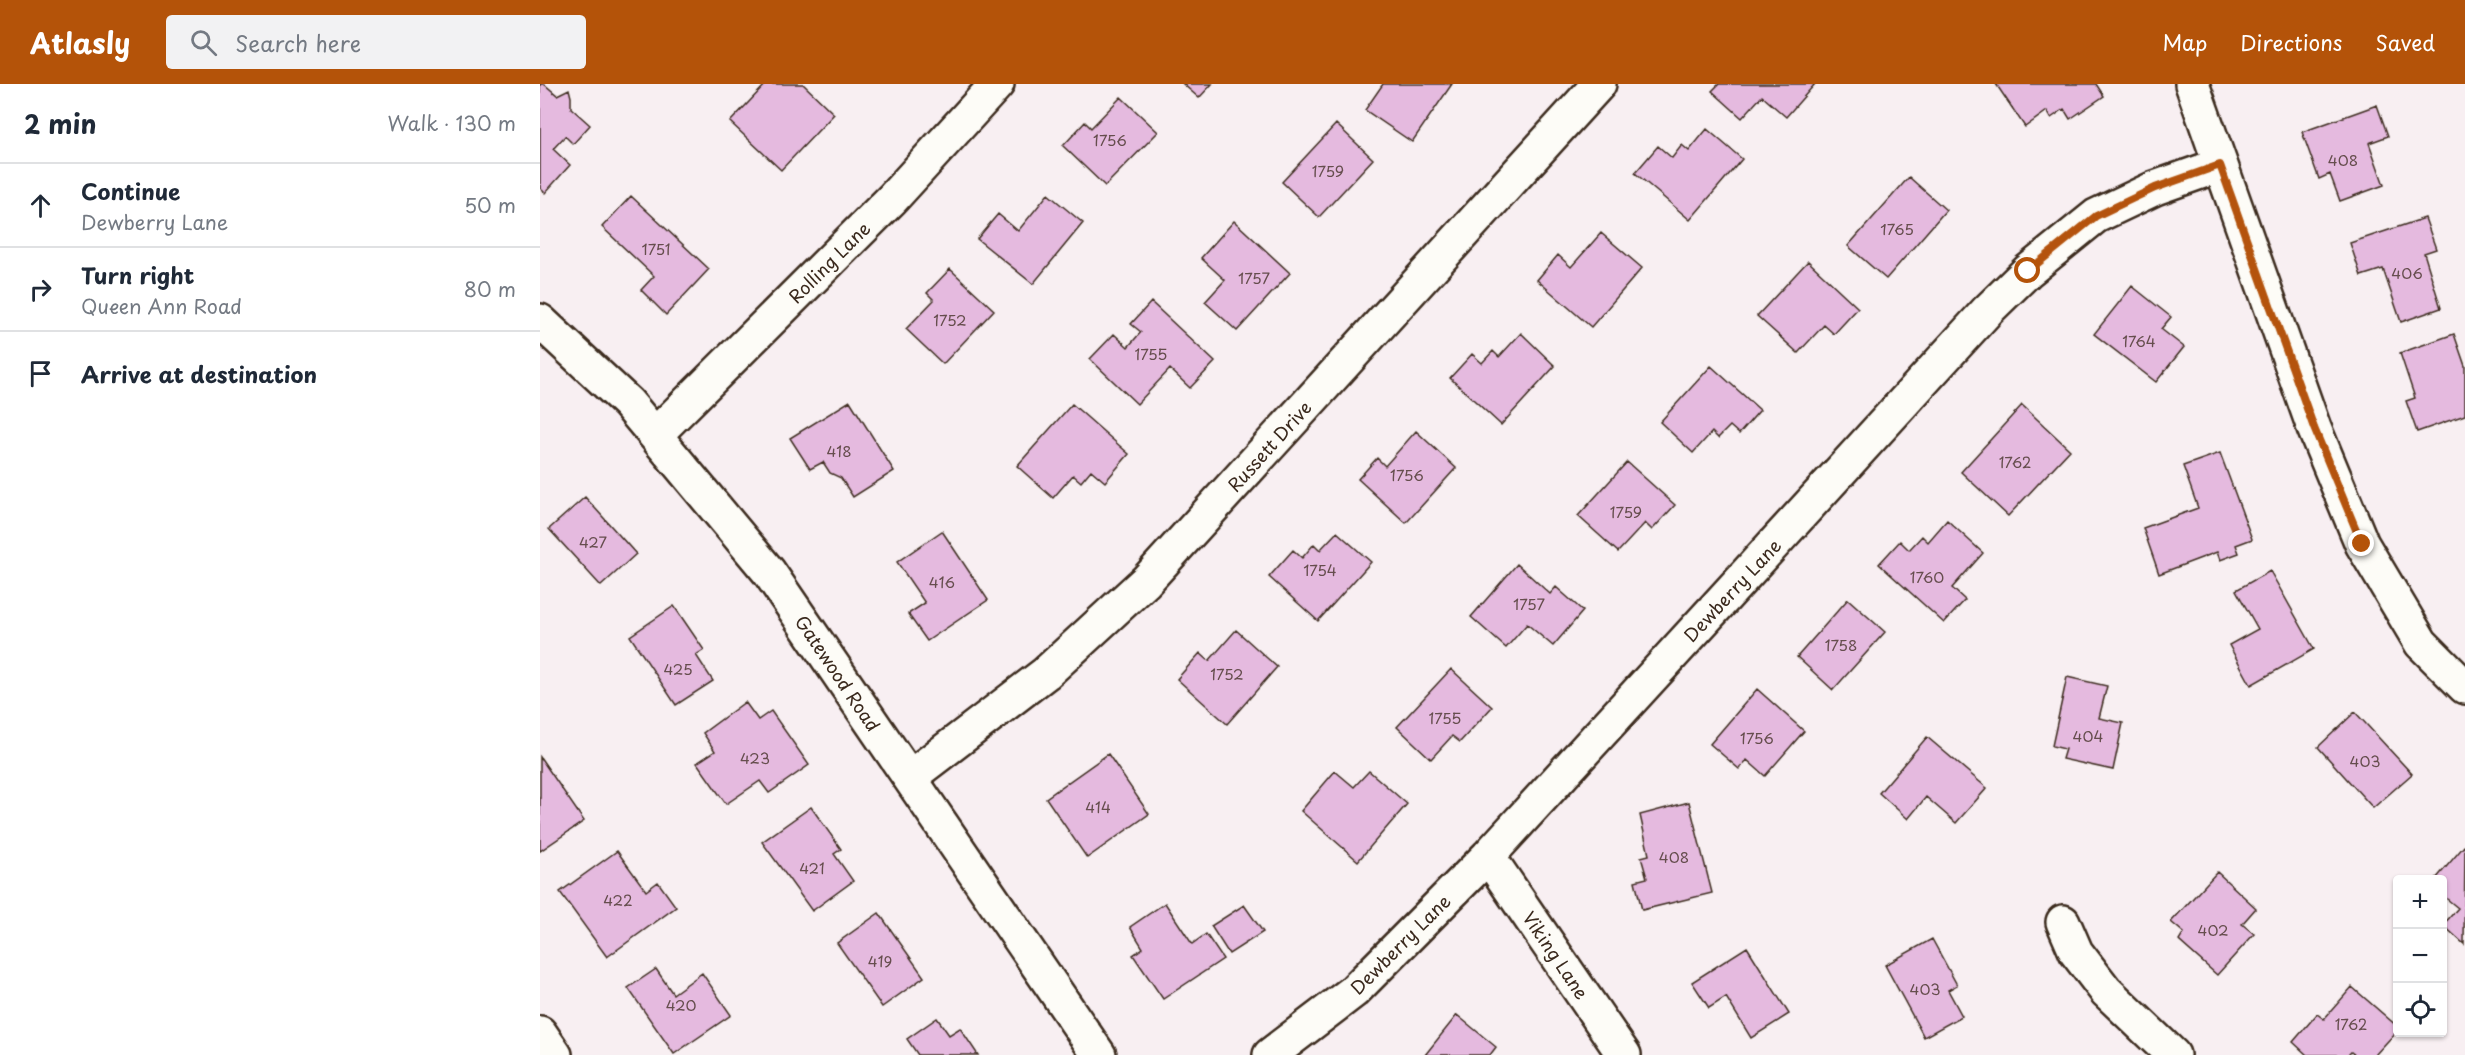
<!DOCTYPE html>
<html lang="en">
<head>
<meta charset="utf-8">
<style>
  :root { --surface:#fff; --page:#f2f2f3; --text:#1f2937; --muted:#747a83; --line:#e0e1e3; --accent:#b45309 }
  body { margin:0; font-family:"Playpen Sans",sans-serif; background:var(--page); color:var(--text) }
  .controls { position:absolute; right:18px; bottom:18px; display:grid; overflow:hidden; border-radius:6px; box-shadow:0 2px 4px #0004 }
  .controls button { width:54px; height:54px; display:grid; place-items:center; padding:0; border:0; border-bottom:2px solid var(--line); background:var(--surface); color:var(--text); font:30px sans-serif }
  .stop { position:absolute; width:18px; height:18px; margin:-14px; border:4px solid #b45309; border-radius:50%; background:#fff }
  .stop.end { background:#b45309; border-color:#fff; box-shadow:0 2px 6px #0008 }
  .list { margin:0; padding:0; list-style:none }
  h2 { display:flex; justify-content:space-between; align-items:center; height:78px; margin:0; padding:0 24px; font-size:26px }
  h2 small { font-size:20px; font-weight:400; color:var(--muted) }
  .list li { display:grid; grid-template-columns:39px 1fr auto; gap:18px; align-items:center; box-sizing:border-box; height:84px; padding:0 24px; border-top:2px solid var(--line) }
  .list b { display:block; font-size:22px; white-space:nowrap }
  .list p { margin:0; font-size:20px; white-space:nowrap; color:var(--muted) }
  .list em { font-size:20px; font-style:normal; color:var(--muted) }
  .icon { flex:none; width:33px; height:33px; fill:none; stroke:currentColor; stroke-width:2; stroke-linecap:round; stroke-linejoin:round }
  .map { position:relative; flex:none; width:1925px; height:971px; overflow:hidden }
  header { display:flex; align-items:center; gap:36px; box-sizing:border-box; height:84px; padding:0 30px; background:var(--accent); color:#fff }
  header strong { font-size:28px }
  nav { display:flex; gap:33px; margin-inline-start:auto; font-size:21px }
  .search { width:420px; height:54px; background:var(--page); display:flex; align-items:center; gap:15px; box-sizing:border-box; padding:0 21px; border-radius:6px; color:var(--muted); font-size:22px }
  main { display:flex }
  aside { flex:1; background:var(--surface) }
  .map>svg:first-child { display:block }
  .building { fill:#e5badf; stroke:#3b2a1e; stroke-width:1.5 }
  .lines { fill:none; stroke-linecap:round; stroke-linejoin:round }
  .minor-casing { stroke:#3b2a1e; stroke-width:38 }
  .minor { stroke:#fdfcf7; stroke-width:33 }
  .route { stroke:#b45309; stroke-width:8 }
  .labels { text-anchor:middle; dominant-baseline:central; stroke-width:5; stroke-linejoin:round; paint-order:stroke }
  .number-label { font-size:15px; fill:#664e4e }
  .street-label { font-size:18px; fill:#3b2a1e; stroke:#fdfcf7 }
</style>
</head>
<body>
<header>
<strong>Atlasly</strong>
<div class="search"><svg class="icon" aria-label="search" viewBox="0 0 24 24"><circle cx="10" cy="10" r="6"/><path d="M15 15l6 6"/></svg>Search here</div>
<nav><a>Map</a><a>Directions</a><a>Saved</a></nav>
</header>
<main>
<aside>
<h2>2 min<small>Walk · 130 m</small></h2>
<ul class="list">
<li><svg class="icon" aria-label="ahead" viewBox="0 0 24 24"><path d="M12 20V5M6 11l6-6 6 6"/></svg><div><b>Continue</b><p>Dewberry Lane</p></div><em>50 m</em></li>
<li><svg class="icon" aria-label="right" viewBox="0 0 24 24"><path d="M7 20v-9h11M14 6l5 5-5 5"/></svg><div><b>Turn right</b><p>Queen Ann Road</p></div><em>80 m</em></li>
<li><svg class="icon" aria-label="arrive" viewBox="0 0 24 24"><path d="M6 21V4h12l-3 4 3 4H6"/></svg><div><b>Arrive at destination</b></div></li>
</ul>
</aside>
<div class="map">
<svg width="1925" height="971" viewBox="0 0 1925 971">
  <rect width="100%" height="100%" fill="#f8eff2"/>
  <filter id="ink" filterUnits="userSpaceOnUse"><feTurbulence type="fractalNoise" baseFrequency=".0167" numOctaves="2"/><feDisplacementMap in="SourceGraphic" scale="12" xChannelSelector="R" yChannelSelector="G"/><feConvolveMatrix kernelMatrix="1 2 1 2 8 2 1 2 1" color-interpolation-filters="sRGB"/></filter>
  <g filter="url(#ink)">
    <path class="building" d="M0,0h4l13,11 12,-6 2,8v11l19,17 -17,19 -8,-8 -12,13 17,16 -25,28 -5,-5z
      M226,0h37l31,30 -53,56 -51,-48z
      M643,0h29l-13,14z
      M843,0h69l-40,58 -47,-32z
      M1179,0h96l-29,33 -24,-21 -20,22 -30,-27z
      M1456,0h100l8,12 -34,23 -6,-10 -13,9 -4,-7 -22,16z
      M581,13l37,35 -53,54 -42,-40 22,-24 6,6z
      M1837,21l11,31 -19,7 15,42 -44,16 -10,-27 -11,5 -17,-47z
      M796,40l37,35 -54,58 -37,-35z
      M1167,45l35,30 -52,61 -55,-47 23,-27 14,12 10,-13 7,6z
      M1369,93l37,33 -60,69 -38,-33z
      M508,110l35,29 -50,61 -56,-45 21,-25 20,17z
      M91,112l78,73 -43,46 -25,-25 13,-14 -52,-49z
      M1885,134l11,31 -12,4 17,55 -40,14 -18,-53 -22,7 -11,-33z
      M694,137l56,52 -53,58 -32,-29 20,-22 -24,-22z
      M1061,149l41,35 -51,59 -54,-47 21,-25 13,12z
      M1268,177l50,47 -24,26 -10,-9 -26,28 -41,-37z
      M410,185l44,41 -51,54 -37,-35 28,-29 -7,-7z
      M1592,202l39,31 -10,12 23,18 -28,35 -62,-48z
      M611,218l64,60 -25,26 -20,-19 -33,35 -47,-45 24,-25 14,13 13,-15 -10,-8z
      M981,249l34,33 -54,59 -51,-47 22,-24 10,9 11,-12 6,6z
      M1914,250l11,32v49l-48,17 -11,-31 9,-3 -15,-45z
      M1171,282l49,44 -21,24 -9,-8 -12,12 -6,-6 -19,21 -33,-31z
      M310,317l44,70 -41,26 -12,-19 -11,-5 -7,-11 -13,7 -20,-31z
      M532,320l57,50 -24,28 -14,-12 -10,12 -8,-7 -20,23 -36,-32z
      M1482,321l48,45 -62,66 -47,-44z
      M876,347l40,37 -50,55 -48,-44 19,-21 8,8z
      M1680,369l32,86 -16,6 3,8 -19,7 -3,-8 -58,22 -16,-46 55,-20 -15,-42z
      M1087,378l48,43 -23,25 -7,-7 -27,29 -40,-36z
      M45,413l51,57 -35,32 -52,-57z
      M1407,436l36,33 -31,35 13,12 -21,23 -65,-59 21,-23 9,9 13,-14 6,6z
      M402,447l46,69 -61,41 -19,-27 17,-11 -28,-41z
      M797,448l34,30 -53,59 -49,-44 24,-27 9,8 12,-14 6,6z
      M977,480l33,30 6,-7 27,24 -30,35 -26,-22 -21,24 -35,-31z
      M1730,487l44,78 -63,36 -22,-40 29,-16 -22,-39z
      M1308,515l37,33 -52,58 -36,-33z
      M134,522l30,44 -8,5 17,26 -37,24 -46,-69z
      M696,546l41,37 -50,57 -50,-45 23,-26 9,8z
      M911,585l41,38 -32,35 -8,-6 -21,23 -34,-32z
      M1527,593l40,9 -8,32 24,5 -10,47 -51,-11 3,-10 -13,-3z
      M1217,605l47,42 -39,45 -18,-16 -8,9 -29,-25z
      M205,618l13,18 13,-9 38,54 -40,28 -9,-12 -34,23 -29,-41 18,-12 -12,-18z
      M1815,628l57,62 -39,34 -55,-61z
      M1387,653l60,51 -31,35 -30,-26 -18,22 -29,-26z
      M568,670l41,60 -62,44 -41,-60z
      M0,673l44,64 -44,30z
      M795,687l19,16 15,-16 38,33 -49,57 -57,-50z
      M1149,718l23,91 -70,17 -7,-29 12,-3 -6,-21 8,-2 -9,-40z
      M271,723l30,42 -7,5 19,27 -41,30 -50,-69z
      M1924,762l1,2 -1,96 -21,-19 15,-17 -16,-13v-15h-7z
      M77,767l29,40 12,-9 18,25 -69,50 -47,-65z
      M1677,788l39,36 -14,16 12,10 -37,41 -38,-34 5,-8 -13,-11z
      M625,819l27,41 14,-10 17,25 -60,40 -30,-44 10,-7 -13,-21z
      M704,821l19,27 -34,22 -18,-28z
      M339,829l45,64 -42,30 -45,-64z
      M1392,855l25,46 -9,5 14,26 -38,21 -39,-72z
      M1207,863l42,67 -38,24 -25,-41 -17,11 -17,-26z
      M116,885l17,25 29,-21 29,42 -57,39 -46,-66z
      M1812,903l46,40v3l-23,25h-20l-4,-3 -3,3h-41l-14,-13 24,-28 7,5z
      M917,931l39,32 -6,8h-65z
      M397,934l12,17 11,-7 18,27h-60l-11,-16z"/>
    <g class="lines">
      <defs>
        <path id="minor" d="M1652,0l122,344 48,116 59,99 44,44
          M0,237l88,82 141,169 330,483
          M115,351l237,-236 105,-115
          M370,693l136,-104 100,-92 453,-497
          M948,772l136,199
          M1523,838l13,30 30,39 67,64
          M0,949l15,22
          M730,971l84,-64 134,-135 500,-546 40,-39 68,-55 59,-28 65,-23"/>
      </defs>
      <use href="#minor" class="minor-casing"/>
      <use href="#minor" class="minor"/>
    </g>
  </g>
  <g class="lines" filter="url(#ink)">
    <path class="route" d="M1488,187l68,-55 59,-28 65,-23 94,263 48,116"/>
  </g>
  <g class="labels">
    <g class="number-label">
      <text x="570" y="55">1756</text>
      <text x="1803" y="75">408</text>
      <text x="788" y="86">1759</text>
      <text x="1357" y="144">1765</text>
      <text x="116" y="164">1751</text>
      <text x="1867" y="188">406</text>
      <text x="714" y="193">1757</text>
      <text x="410" y="235">1752</text>
      <text x="1599" y="256">1764</text>
      <text x="611" y="269">1755</text>
      <text x="299" y="366">418</text>
      <text x="1475" y="377">1762</text>
      <text x="867" y="390">1756</text>
      <text x="1086" y="427">1759</text>
      <text x="53" y="457">427</text>
      <text x="780" y="485">1754</text>
      <text x="1387" y="492">1760</text>
      <text x="402" y="497">416</text>
      <text x="989" y="519">1757</text>
      <text x="1301" y="560">1758</text>
      <text x="138" y="584">425</text>
      <text x="687" y="589">1752</text>
      <text x="905" y="633">1755</text>
      <text x="1548" y="651">404</text>
      <text x="1217" y="653">1756</text>
      <text x="215" y="673">423</text>
      <text x="1825" y="676">403</text>
      <text x="558" y="722">414</text>
      <text x="1134" y="772">408</text>
      <text x="272" y="783">421</text>
      <text x="78" y="815">422</text>
      <text x="1673" y="845">402</text>
      <text x="340" y="876">419</text>
      <text x="1385" y="904">403</text>
      <text x="141" y="920">420</text>
      <text x="1811" y="939">1762</text>
    </g>
    <g class="street-label">
      <text transform="translate(289 178) rotate(-45)">Rolling Lane</text>
      <text transform="translate(729 362) rotate(-48)">Russett Drive</text>
      <text transform="translate(1192 506) rotate(-47)">Dewberry Lane</text>
      <text transform="translate(298 589) rotate(56)">Gatewood Road</text>
      <text transform="translate(860 860) rotate(-45)">Dewberry Lane</text>
      <text transform="translate(1016 871) rotate(56)">Viking Lane</text>
    </g>
  </g>
</svg>
<div class="controls">
<button>+</button>
<button>−</button>
<button><svg class="icon" aria-label="locate" viewBox="0 0 24 24"><circle cx="12" cy="12" r="6"/><path d="M12 2v4M12 18v4M2 12h4M18 12h4"/></svg></button>
</div>
<div class="stop" style="left:1488px;top:187px"></div>
<div class="stop end" style="left:1822px;top:460px"></div>
</div>
</main>
</body>
</html>
